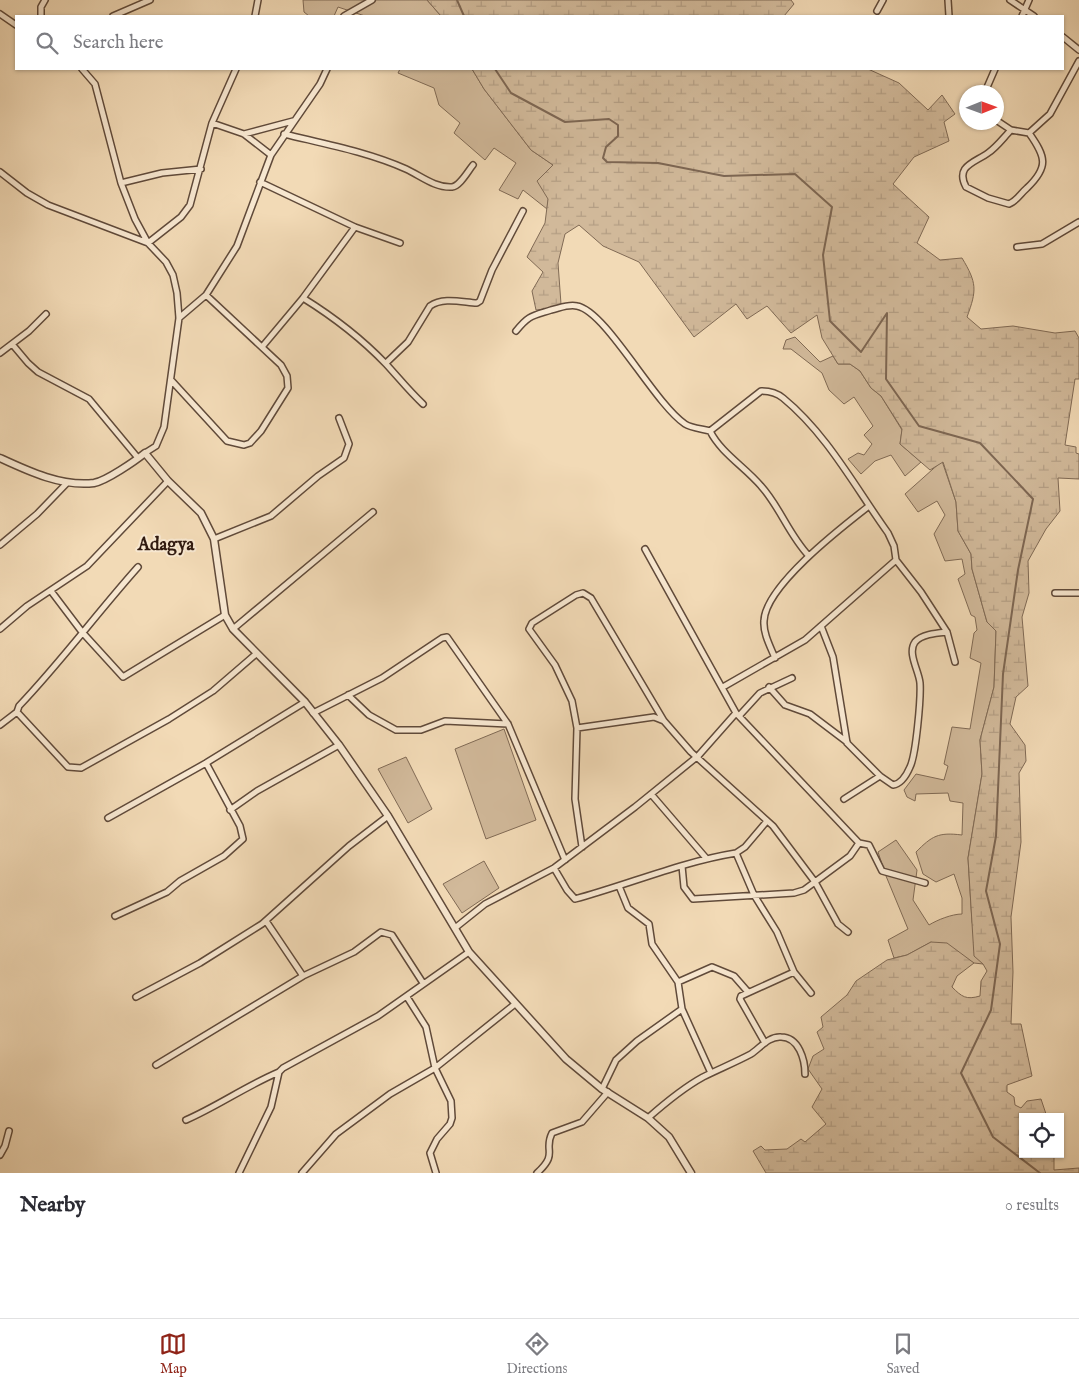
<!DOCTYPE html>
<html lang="en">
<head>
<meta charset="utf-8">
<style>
  :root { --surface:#fff; --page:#f2f2f3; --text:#2b2b33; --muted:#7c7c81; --line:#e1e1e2; --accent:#8f2418 }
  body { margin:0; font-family:"IM FELL English",serif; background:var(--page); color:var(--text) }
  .controls { position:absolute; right:15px; bottom:15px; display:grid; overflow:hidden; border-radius:0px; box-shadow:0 1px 4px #0004 }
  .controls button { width:45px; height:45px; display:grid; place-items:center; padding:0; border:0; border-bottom:1px solid var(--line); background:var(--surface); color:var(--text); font:25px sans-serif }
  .compass { position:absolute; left:959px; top:85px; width:45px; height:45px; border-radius:50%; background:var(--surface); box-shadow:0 1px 4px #0004; rotate:89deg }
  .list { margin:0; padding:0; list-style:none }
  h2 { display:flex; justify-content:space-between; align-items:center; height:65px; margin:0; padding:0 20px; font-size:21px }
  h2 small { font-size:16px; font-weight:400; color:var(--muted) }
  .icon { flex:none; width:28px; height:28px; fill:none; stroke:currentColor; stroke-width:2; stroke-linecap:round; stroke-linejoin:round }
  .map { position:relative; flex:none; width:1079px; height:1173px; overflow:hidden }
  .search { position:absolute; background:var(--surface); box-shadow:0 1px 4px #0004; left:15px; right:15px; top:15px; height:55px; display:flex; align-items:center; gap:12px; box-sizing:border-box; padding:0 18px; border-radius:0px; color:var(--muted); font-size:19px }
  .sheet { height:145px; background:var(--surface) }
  nav { display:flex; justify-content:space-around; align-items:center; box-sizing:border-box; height:70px; border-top:1px solid var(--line); background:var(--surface); font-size:14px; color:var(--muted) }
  nav a { display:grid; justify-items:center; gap:2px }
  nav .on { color:var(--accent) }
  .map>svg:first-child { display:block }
  .green { fill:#d1b99a; stroke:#806a55 }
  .wetland { fill:url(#wetland-marsh); stroke:#806a55 }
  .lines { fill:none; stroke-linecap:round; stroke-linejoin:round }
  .stream { stroke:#7d6652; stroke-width:2 }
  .minor-casing { stroke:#604a3a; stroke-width:8 }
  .tertiary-casing { stroke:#604a3a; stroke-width:9 }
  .minor { stroke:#f7e7d0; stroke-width:5 }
  .tertiary { stroke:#f7e7d0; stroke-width:6 }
  .labels { text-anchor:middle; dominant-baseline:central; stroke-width:4; stroke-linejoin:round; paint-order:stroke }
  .quarter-label { font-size:18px; font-weight:bold; fill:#301a10; stroke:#f7e7d0 }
</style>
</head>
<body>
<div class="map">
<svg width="1079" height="1173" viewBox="0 0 1079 1173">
  <defs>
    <pattern id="wetland-marsh" width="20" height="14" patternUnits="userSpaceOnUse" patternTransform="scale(1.25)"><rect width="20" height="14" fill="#d1b99a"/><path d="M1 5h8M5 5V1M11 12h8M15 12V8" fill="none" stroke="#b49e84"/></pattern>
  </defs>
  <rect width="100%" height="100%" fill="#f2dab6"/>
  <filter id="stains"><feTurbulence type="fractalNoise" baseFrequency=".004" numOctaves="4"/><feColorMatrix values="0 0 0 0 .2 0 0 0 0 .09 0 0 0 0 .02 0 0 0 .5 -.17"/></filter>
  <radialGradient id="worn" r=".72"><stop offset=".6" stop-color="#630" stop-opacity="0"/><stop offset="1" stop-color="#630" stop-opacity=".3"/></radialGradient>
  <path class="green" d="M303,0h124l14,16h-76l-27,-9 -4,9h-25l-5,-4z
    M400,69h72l12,20 47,61 22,15 -6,44 -24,-19 -5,9 -19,-9 17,-27 -22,-15 -9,12 -31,-27 6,-10 -21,-18 -5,-17 -36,-15z
    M795,337l25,25 13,-6 5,8h12l10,7 11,17 10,8 21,34 -2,14 21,18 -16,14 -14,-21 -16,6 -14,13 -13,-15 10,-6 6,2 8,-11 -8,-9 9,-9 -19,-29 -10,7 -15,-14 -7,-17 -31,-24h-8l3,-9z
    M942,461l14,41 2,29 13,23 1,15 15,53 9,9 -2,56 -14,53 2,34 -14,84 4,64 11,42 -9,-1 -43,-21 -24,13 -13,3 -6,-18 20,-11 -22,-53 -8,-24 18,-12 21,30 -4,30 16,25c8,-5 23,-11 33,-11v-16l-8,-24 -18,8 -13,-8 -7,-22c16,-16 22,-20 46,-17l1,-32 -13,-2 -2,-8 -32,1 -1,7 -8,-4 -3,-7 12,-16 28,6 4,-14 -4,-2 8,-37 18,2 11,-66 -11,-5 4,-25 3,-3 -2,-13 -4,-2 -13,-36 7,-5 -3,-15 -17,2 -11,-27 11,-19 -8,-14 -19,11 -13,-18z
    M504,729l32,91 -50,19 -31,-90z
    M406,757l26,52 -24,14 -30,-54z
    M484,861l15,27 -37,25 -19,-29z"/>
  <path class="wetland" d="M427,0h364l3,4 -10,12h-343z
    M472,69h396l31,14 29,27 14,-15 13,19 -11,8 5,19 -35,16 -21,27 36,33 -12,26 23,17 22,-2c15,25 15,32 5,59l14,12 32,-3 42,7 20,-2 4,7v41h-4l-10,66 11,2v6l3,1v25l-21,-1 2,33 -14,18 -18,32 1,32 -7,24 6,69 -12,11 -6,27 15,21 1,16 -7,12 2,69 -10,75 2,55 -2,52h10l11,52 -25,9v7l7,5 1,8 6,3 6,-7 14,-2 6,18h-24v37h31v16l25,-2v5h-313l-13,-22 8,-5 4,4 22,-1 14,-10 4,3 21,-18 -14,-17 10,-18 -14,-20 5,-13 11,-7 -7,-17 6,-5 -2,-10 26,-22 9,-14 31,-21 20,-5 24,-13 16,1 27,20 -17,13 -5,11c10,10 14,13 28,9l1,-15 6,-10 -4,-7 -9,-8 -6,-98 14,-84 -2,-34 14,-53 2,-56 -9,-9 -15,-53 -1,-15 -13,-23 -2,-29 -13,-40 -13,8 -30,-26 2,-15 -21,-33 -10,-8 -11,-17 -10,-7h-12l-16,-26 -5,-23 -26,18 -24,-27 -20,13 -11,-15 -42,33 -55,-75 -36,-16 -24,-21 -14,9 -7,29 3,41 -9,4 -16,2 -4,-19 11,-19 -16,-15 18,-34 3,-24 -11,-18 16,-16 -22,-15 -47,-61z"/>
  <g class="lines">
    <path class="stream" d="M457,0l7,16
      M495,69l16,24 54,29 44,-3 9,6v11l-12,11 -3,11 4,4 51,1 66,13 71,-2 37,33 -9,48 7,66 31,31 26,-39 -1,66 33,47 61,17 53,56 -15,71 -15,104 -7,162 -10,55 14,53 -9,66 -30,63 32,64 47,36"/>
    <defs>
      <path id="minor" d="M948,0l1,16
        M1010,0l24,16
        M877,11l6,-11
        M0,14l16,11
        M41,16v-9l4,-7
        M113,16l37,-16
        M255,16l3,-16
        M344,16l28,-16
        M1022,16l7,-16
        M1063,37l16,13
        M82,69l13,15 26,99 14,36 13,24 18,19 7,13 4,18 2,25 -15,109 -8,19 -11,7
        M985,92l10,-23
        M996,120l15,10 18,3 21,-19 29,-53
        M212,123l32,11 27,21
        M1011,130c-7,7 -14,17 -23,23 -14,10 -33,13 -22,34l22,11 21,6c9,-4 11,-10 18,-16 22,-21 19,-31 2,-55
        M244,134l49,-13
        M284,134c41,10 84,18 122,35 15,7 29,19 46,18 8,-1 16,-16 21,-22
        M0,172l27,21 21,12 100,38 33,-26 9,-12 22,-82 24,-54
        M260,182l95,45 45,16
        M121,183l41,-10 39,-4
        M1017,247l25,-3 37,-22
        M303,298c29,18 59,41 83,66 12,13 23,27 37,40
        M179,318l27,-23 31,-49 34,-91 49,-71 7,-15
        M516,331c13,-16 16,-15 35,-21 9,-2 17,-6 26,-4 29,5 77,97 108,118 6,4 18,5 25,7 11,22 35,36 51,55 19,21 28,49 48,70
        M12,344l16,19 10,9 51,27 49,59
        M262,347l41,-49 52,-71
        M0,353l29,-22 17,-17
        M386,363l22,-21 22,-36c13,-9 31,-4 47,-3l3,-2 12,-31 31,-59
        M171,380l56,61 17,4 6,-2 11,-12 27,-43 -1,-12 -6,-11 -75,-70
        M710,431l51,-40c8,0 16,2 22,7 44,36 72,89 105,135l6,13 2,14 25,32 26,40 8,30
        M214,539l57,-23 47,-40 26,-18 5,-14 -10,-26
        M0,545l37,-31 30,-31
        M138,567c-41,46 -77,95 -119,139l-2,6 51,55 13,1 88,-49 44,-28 43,-37
        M51,591l31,41 41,45 102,-62
        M1055,593h24
        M821,626l12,31 14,86 33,33 13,9c8,-1 14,-11 17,-18 6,-12 11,-69 10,-84 -1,-12 -13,-30 -5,-41 7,-8 22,-9 32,-10
        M0,629l27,-23 60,-40 81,-85
        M233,629l140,-117
        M775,658c-5,-12 -12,-25 -11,-37 1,-35 78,-94 105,-115
        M723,687l82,-47 91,-80
        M769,687l16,18 25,9 37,28
        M348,695l21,20 27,15h25l24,-9 63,3
        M313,713l69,-35 60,-40 5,-1 61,87 57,136
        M739,716l21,-23 32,-15
        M0,725l17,-13
        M577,728l77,-11 10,4 27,31 82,74 42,56 23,42 10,8
        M651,794l55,64
        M844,799l36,-23
        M230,810l27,-19 82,-46
        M108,818l98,-55 99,-61
        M859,843l10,2 13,26 43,12
        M582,847l-7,-48 2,-71 -5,-27 -17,-36 -26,-36 3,-6 44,-28 7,-2 8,5 73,123
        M736,853l9,-6 22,-26
        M682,866l2,21 9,12 101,-6 10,-3 46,-34 9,-13 -123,-130
        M554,868l13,22 8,9c55,-15 106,-37 161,-46l18,42 23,37 17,40 17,21
        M619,886l9,22 21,16 3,20 26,38 4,27 29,64
        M115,916l52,-24 13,-11 44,-25 19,-17 -3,-13 -34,-63
        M266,921l37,55
        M455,928l30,-24 69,-36 81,-61 63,-51 38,-43 -91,-164
        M678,982l34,-15 22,9 14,16
        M136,997l64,-34 62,-39 87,-78 39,-30
        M407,997l19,30 9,41 16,33 1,17 -2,6 -13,15 -7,14 6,20
        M765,1043l-25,-44 1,-3 53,-24
        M156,1065l147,-89 51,-24 27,-20 11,3 31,48
        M602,1089l14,-29 21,-19 45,-32
        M648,1118c17,-15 35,-30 55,-41 16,-8 33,-15 48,-23 9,-6 18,-18 30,-17 18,0 24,23 24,37
        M186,1120c32,-14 60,-34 93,-48
        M0,1155l5,-9 4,-15
        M239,1173l32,-66 8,-35 4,-4 95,-52 91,-64
        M302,1173l34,-39 54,-40 45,-26 80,-64
        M537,1173c22,-20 6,-22 15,-40l30,-11 26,-30"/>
      <path id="tertiary" d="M0,458c28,13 62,29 94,25 12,-2 41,-22 51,-30l23,28 33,32 13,26 11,76 8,14 72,73 34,43 49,71 81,136 97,107 36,30 46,29 21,19 22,36"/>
    </defs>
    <use href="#minor" class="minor-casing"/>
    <use href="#tertiary" class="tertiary-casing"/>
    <use href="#minor" class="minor"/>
    <use href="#tertiary" class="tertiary"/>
  </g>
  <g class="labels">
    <g class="quarter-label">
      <text x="166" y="545">Adagya</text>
    </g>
  </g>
  <rect width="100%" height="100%" filter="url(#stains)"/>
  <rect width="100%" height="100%" fill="url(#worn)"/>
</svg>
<div class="controls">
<button><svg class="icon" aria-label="locate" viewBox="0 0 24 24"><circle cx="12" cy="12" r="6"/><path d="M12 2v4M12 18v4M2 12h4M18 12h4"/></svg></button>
</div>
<svg class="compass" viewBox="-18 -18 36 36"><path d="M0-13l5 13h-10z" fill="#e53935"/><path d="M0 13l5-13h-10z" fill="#7c7c81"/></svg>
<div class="search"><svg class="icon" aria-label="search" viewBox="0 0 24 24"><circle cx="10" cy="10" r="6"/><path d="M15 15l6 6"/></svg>Search here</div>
</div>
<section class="sheet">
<h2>Nearby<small>0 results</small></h2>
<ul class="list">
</ul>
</section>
<nav>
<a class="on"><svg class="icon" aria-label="map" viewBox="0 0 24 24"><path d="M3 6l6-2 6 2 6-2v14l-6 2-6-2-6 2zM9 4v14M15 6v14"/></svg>Map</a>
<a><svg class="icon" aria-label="directions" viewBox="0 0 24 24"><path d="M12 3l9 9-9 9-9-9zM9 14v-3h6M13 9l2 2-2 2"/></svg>Directions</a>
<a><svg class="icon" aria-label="saved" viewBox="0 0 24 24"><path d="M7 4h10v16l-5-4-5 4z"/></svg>Saved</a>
</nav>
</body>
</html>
